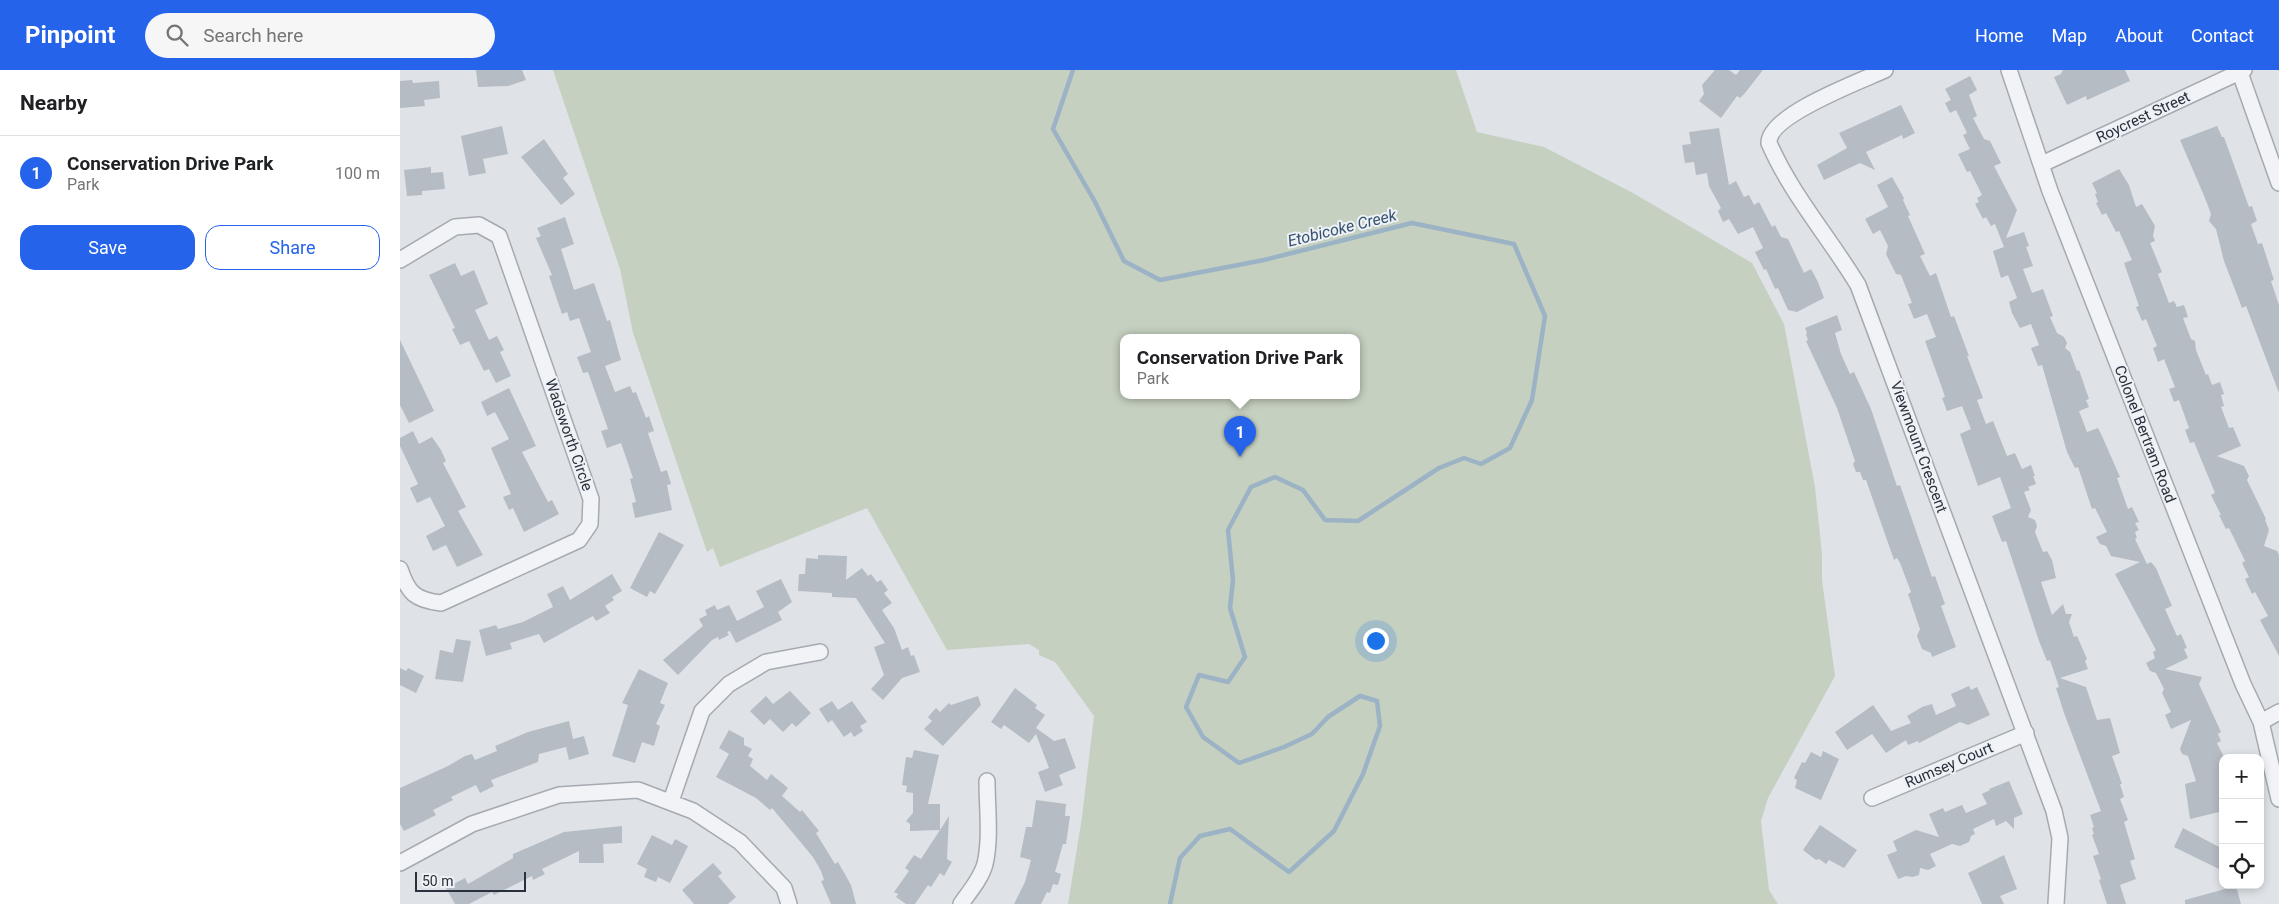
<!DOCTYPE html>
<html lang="en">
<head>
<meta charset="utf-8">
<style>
  :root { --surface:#fff; --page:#f6f6f6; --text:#202124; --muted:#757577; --line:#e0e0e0; --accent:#2563eb }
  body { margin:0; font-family:Roboto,sans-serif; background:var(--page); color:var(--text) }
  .controls { position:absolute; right:15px; bottom:15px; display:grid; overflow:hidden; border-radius:10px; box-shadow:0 2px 8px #0003 }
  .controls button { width:45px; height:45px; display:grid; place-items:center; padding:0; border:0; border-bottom:1px solid var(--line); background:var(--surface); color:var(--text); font:25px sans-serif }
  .scale { position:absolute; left:15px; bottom:12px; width:111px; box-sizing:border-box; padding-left:5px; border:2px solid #29313d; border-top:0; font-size:14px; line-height:18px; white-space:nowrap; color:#29313d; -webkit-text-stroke:4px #eef1f5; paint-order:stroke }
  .you { position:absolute; left:975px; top:570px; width:18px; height:18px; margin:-12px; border:4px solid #fff; border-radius:50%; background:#1a73e8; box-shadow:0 0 0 8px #1a73e833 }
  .badge { display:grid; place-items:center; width:32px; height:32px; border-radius:50%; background:var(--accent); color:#fff; font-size:16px; font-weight:700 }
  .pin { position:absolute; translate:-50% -41px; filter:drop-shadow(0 1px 2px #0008) }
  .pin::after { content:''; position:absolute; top:26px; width:18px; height:15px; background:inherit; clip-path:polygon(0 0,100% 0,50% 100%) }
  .popup { position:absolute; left:720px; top:264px; width:240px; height:65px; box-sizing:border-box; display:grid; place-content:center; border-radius:10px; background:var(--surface); filter:drop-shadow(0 1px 4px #0005); font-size:16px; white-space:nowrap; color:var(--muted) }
  .popup b { font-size:19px; color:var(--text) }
  .popup::after { content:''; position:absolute; left:50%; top:100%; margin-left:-10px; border:10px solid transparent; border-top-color:var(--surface) }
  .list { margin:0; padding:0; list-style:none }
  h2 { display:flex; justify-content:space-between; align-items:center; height:65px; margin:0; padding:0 20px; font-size:21px }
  h2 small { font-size:16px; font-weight:400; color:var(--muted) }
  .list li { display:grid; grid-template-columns:32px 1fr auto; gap:15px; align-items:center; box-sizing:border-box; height:75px; padding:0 20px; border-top:1px solid var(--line) }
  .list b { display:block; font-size:19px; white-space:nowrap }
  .list p { margin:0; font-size:16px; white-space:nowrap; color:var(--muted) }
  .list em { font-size:16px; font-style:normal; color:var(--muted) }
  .actions { display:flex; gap:10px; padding:15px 20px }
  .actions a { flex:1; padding:11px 0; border:1px solid var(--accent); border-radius:15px; text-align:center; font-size:18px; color:var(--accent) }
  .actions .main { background:var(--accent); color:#fff }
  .icon { flex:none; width:28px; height:28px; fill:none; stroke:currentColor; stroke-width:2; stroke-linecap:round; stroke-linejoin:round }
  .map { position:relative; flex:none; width:1879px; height:834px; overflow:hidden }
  header { display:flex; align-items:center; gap:30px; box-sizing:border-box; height:70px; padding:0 25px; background:var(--accent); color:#fff }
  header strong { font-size:24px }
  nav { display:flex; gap:28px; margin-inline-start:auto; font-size:18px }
  .search { width:350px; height:45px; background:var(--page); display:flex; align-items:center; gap:12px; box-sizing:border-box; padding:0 18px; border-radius:28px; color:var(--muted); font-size:19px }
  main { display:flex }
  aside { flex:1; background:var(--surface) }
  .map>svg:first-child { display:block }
  .green { fill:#c5d0c0; fill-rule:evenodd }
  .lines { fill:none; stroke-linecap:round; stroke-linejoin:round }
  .stream { stroke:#9bb3c5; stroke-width:4.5 }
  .building { fill:#b6bcc4 }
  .minor-casing { stroke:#a5aab1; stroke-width:18 }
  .minor { stroke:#f1f3f6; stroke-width:15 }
  .labels { text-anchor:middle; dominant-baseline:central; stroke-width:4; stroke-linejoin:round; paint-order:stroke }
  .street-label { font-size:15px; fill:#29313d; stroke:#eef1f5 }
  .water-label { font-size:16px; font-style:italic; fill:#35536e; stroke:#eef1f5 }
</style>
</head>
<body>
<header>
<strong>Pinpoint</strong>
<div class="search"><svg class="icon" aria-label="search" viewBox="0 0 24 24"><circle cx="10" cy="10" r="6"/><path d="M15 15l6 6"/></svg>Search here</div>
<nav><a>Home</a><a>Map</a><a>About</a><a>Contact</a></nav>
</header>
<main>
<aside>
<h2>Nearby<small></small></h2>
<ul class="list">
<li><span class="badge">1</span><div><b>Conservation Drive Park</b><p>Park</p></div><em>100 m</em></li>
</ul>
<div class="actions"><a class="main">Save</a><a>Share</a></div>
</aside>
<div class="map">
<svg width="1879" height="834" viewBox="0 0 1879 834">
  <rect width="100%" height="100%" fill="#dfe3e7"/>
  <path class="green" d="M153,0h903l21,62 67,15 89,46 119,70 32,61 31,163 7,67v26l13,96 -67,122 -7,23 8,69 9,14h-710l14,-87 12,-101 -39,-54 -16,-7v-5l-10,-6 -82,6 -80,-142 -147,59 -7,-19 -6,4 -74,-219 -13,-64zM724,268h232v58h-232z"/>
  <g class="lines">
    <path class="stream" d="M673,0l-20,59 42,73 29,59 36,19 104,-20 148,-37 102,21 31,72 -13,84 -22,48 -29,16 -17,-6 -25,10 -81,53 -33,-1 -22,-30 -28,-13 -24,10 -23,43 5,50 -3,28 15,49 -17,25 -29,-7 -13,32 17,30 36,26 45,-16 28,-13 16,-17 32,-21 17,5 3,25 -17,48 -29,57 -45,41 -59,-43 -30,7 -20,22 -10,46"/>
  </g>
  <path class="building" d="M76,0h46l4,10 -18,6 -30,1z
    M1315,0h14l7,5 4,-5h23l-18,23 -5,5 -3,-2 -16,22 -22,-17 5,-7 -2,-9z
    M1663,0h62l5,11 -43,19 -1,-4 -19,9 -13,-28 7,-3z
    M1570,6l7,14 -8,5 8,21 -4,2 11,21 6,2 11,22 -7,3 23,44 -11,28 18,-6 5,14 -3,1 7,19 -10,3 9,24 11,-4 10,27 -3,1 7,16 7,4 3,6 -2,5 5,4 7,19 2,-1 10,29 -3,1 3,7 -10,4 8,21 11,-4 4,8 18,41 -3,1 11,31 4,-2 7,15 -4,1 4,7 -4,2 2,6 -2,1 12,25 4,-2 5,6 16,38 -7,3 12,27 4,-2 6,14 -3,1 4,9 -23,11 37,8 -3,7 22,48 -3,2 3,7 -4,2 6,12v56l-33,8 -5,-35 11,-3 -8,-25 -6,-2 -2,-5 11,-29 -20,9 -6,-14 6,-3 -9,-19 2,-4 -8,-16 -6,-2 -4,-8 9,-5 -2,-6 3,-2 -41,-76 25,-12 -29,-6 -5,-10 -6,-2 -4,-7 11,-5 -12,-24 -3,1 -14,-42 -3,1 -8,-16 -25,-87 -4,1 -7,-18 8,-3 -8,-21 -11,4 -8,-15 -3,-11 8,-4 -9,-23 -7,3 -8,-27 11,-4 -9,-23 -4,2 -5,-9 -3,2 -8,-15 4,-2 -2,-4 5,-3 -12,-24 -3,1 -9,-18 12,-5 -7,-14 4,-2 -11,-23 -6,3 -5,-10 6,-3 -6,-11z
    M12,10l1,3 26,-2 1,17 -16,2 1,6 -25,2v-27z
    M1501,35l14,28 -12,6 -1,-4 -36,17 9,18 -15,-7 -36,17 -7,-15 30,-17 -8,-15z
    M102,56l6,28 -25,5 3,14 -17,3 -8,-40z
    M1817,56l5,11h2l25,70 3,-1 5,15 -6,3 7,20 4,-1 12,37 -3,1 8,24v88l-33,-87 -4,2 -18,-47 -8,-32 -7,-8 2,-7 -6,-16 -25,-58z
    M1319,58l10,57 7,-4 8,16 5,-2 5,10 5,-3 13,25 3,-2 6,12 7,2 16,34 7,-4 7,13 6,16 -27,14 -9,-2 -10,-22 -3,1 -9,-20 -2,1 -9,-18 8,-4 -10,-21 -15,7 -9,-15 -6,3 -5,-11 3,-3 -12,-22 -2,-13 -11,2 -2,-13 -9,1 -3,-18 9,-1 -2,-12z
    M144,69l24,35 -5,4 12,16 -14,11 -40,-48z
    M31,97v6l12,-1 2,17 -23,2v4l-15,1 -3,-26z
    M1719,99l10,16 7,22 6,-3 13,22 -2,10 2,5 -5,2 12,29 -4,2 11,29 5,-2 3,6 7,-2 4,12 -5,1 8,21 4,2 1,9 10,25 2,-1 4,11 8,-3 4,12 -3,1 3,11 -3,1 8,21 4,-1 8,19 -24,10 27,10 5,10 -2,4 19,39 -1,1 4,10 -5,16 13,5 2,4v101l-19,-36 8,-4 -13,-24 -3,2 -7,-15 4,-2 -7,-14 3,-2 -16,-33 -3,1 -7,-14h2l-10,-20 4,-2 -21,-51 -4,1 -5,-13 4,-2 -10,-28 -5,2 -5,-13 6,-2 -11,-28 -6,3 -5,-14 4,-2 -11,-27 -4,2 -6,-14 3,-1 -15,-43 8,-3 -13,-29 -3,1 -10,-19 -4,2 -6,-12 2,-1 -3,-8 2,-1 -5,-10z
    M1492,107l12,21 -1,2 7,15 -2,1 17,38 -5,2 10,20 6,-3 15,44 3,-1 15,40h-2l16,42 -6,2 9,24 7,-3 14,35 8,-3 7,16 9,-4 4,11h-2l3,8 -8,3 2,3 -6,2 7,18 -3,7 7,3 2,6 -2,6 8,20 4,-1 5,9 4,18 -15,4 11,33 11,-11 3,10h6l-3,8 5,15 3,-1 10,23 -2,2 3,8 -28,9 26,9 11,33 13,-2 10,35 -8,3 10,28h-2l4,13 -4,2 8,21 -4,2 11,37 -5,2 6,18 -16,6 6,19h-19l-8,-24 2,-1 -8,-23 6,-2 -7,-19 2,-1 -2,-6 2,-1 -4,-12 11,-4 -37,-98 -8,-25 3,-1 -9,-27 -3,1 -8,-20 -33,-100 -4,1 -10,-26 19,-8 -11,-31 -22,9 -18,-52 11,-5 -9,-23 -15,5 -5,-13 3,-1 -4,-12 -16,-44 11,-4 -9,-23 -13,5 -6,-15 4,-1 -11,-28 -5,-1 -10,-20 2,-8 -8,-16 -7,4 -8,-15 23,-12 -11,-22z
    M165,147l9,27 -13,5 13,41 20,-7 13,38 3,-1 11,40 -16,6 10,26 15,-6 3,7 3,-1 10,26 3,-2 5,15 -6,2 13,39 6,-2 4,14 -4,1 5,25 -37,8 -3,-15 4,-1 -6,-23 3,-1 -12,-35 -14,5 -6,-17 7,-2 -20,-57 -5,1 -6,-16 14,-5 -12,-34 -9,3 -3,-9 -5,2 -13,-38 3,-1 -16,-37 5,-2 -4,-8z
    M55,193l6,13 13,-6 14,34 -13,6 14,30 8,-4 7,14 -4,2 11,24 -15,7 -7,-14 -5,2 -15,-30 -9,4 -8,-16 3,-1 -26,-53z
    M1437,245l5,15 -7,3 6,21 9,20 4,-2 17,37 26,77 3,-1 32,92 3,-1 10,28 -4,2 15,41 -24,10 -1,-4 -9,-4 -5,-13 3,-7 -12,-35 3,-2 -11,-29 -3,-5 -3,2 -28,-80h-3l-3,-8h-4l-3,-8 2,-3 -18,-53 -31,-67 2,-1 -2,-6 1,-1 -2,-5z
    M0,270l34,71 -25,12 -9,-18z
    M109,318l27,58 -14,6 26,50 4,-2 7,14 -35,18 -11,-24 -4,2 -6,-13 8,-3 -20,-46 18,-9 -14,-27 -8,4 -6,-14z
    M13,361l6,13 13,-7 9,13 5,11 -3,2 23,44 -8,4 25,44 -26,12 -11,-22 -13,6 -7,-15 19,-10 -15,-29 -13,6 -7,-15 8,-4 -18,-38v-8z
    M259,462l25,13 -29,49 -5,-3 -3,6 -17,-9z
    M418,485l29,1 -1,24 16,-12 6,8 3,-2 6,8 4,-2 7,10 -4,3 8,10 -10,7 12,18 8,22 6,-3 3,9 3,-1 6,17 -18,6 -19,22 -12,-11 13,-14 -10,-28 11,-4 -29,-45 -24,-1v-4l-34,-2 1,-17h6l1,-16 12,1z
    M212,504l10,17 -10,6 2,3 -9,6 5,7 -14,8 -3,-5 -49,27 -5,-9 -29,9 2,6 -26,7 -7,-26 17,-5 2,4 25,-7 30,-15 -6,-13 16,-8 7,14z
    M381,509l11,23 -14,10 4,8 -46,23 -6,-12 -3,1 2,3 -10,5 -1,-3 -6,3 -34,35 -15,-15 40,-34 -4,-7 8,-4 -2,-5 10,-5 2,5 12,-5 8,16 27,-14 -8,-16z
    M56,569l15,2 -8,41 -28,-3 5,-29 13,3z
    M0,598l6,3 2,-3 16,8 -8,17 -16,-8z
    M239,599l29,14 -8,20 5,2 -9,19 4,2 -6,20 -12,-4 -7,21 -23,-7 16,-51 -6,-2z
    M1569,616l2,4 6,-3 13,28 -22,10 -8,-3 -41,21 -1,-2 -10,4 -2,-5 -20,13 -14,-19 -25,16 -12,-18 38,-27 18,26 20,-8 -4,-7 15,-9 10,-3 4,11 20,-9 -5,-12z
    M615,618l22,17 -2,3 10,7 -9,13 18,13 11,-3 11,30 -17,7 4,10 -18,7 -7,-20 11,-4 -13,-34 -7,9 -25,-18 -3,4 -10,-7z
    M390,621l21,22 -15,14 -4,-4 -9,9 -13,-13 -6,6 -14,-14 16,-15 7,8z
    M578,626l3,9 -38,41 -19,-17 8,-8 -4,-4 8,-9 4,4 9,-9 2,2z
    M432,631l6,9 14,-9 15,21 -7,4 3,5 -9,6 -3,-5 -7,5 -12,-17 -4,3 -9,-14z
    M169,651l4,18 11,-3 5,18 -20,6 -3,-13 -27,7 -1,8 -47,18 3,6 -14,7 -4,-8 -25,12 2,3 -20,10 3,5 -32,16 -4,-7v-36l48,-22 17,-10 7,-2 3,6 22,-9 -2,-5 33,-14z
    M329,660l15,8v7l8,4 -4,7 5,3 -3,7 17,14 4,-6 17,14 -6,8 18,16 2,-2 17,21 -3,2 19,31 3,-2 13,23 5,19h-25l-10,-23 3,-1 -3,-9 -8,-14 -41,-49 -2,2 -14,-12 -40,-21 13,-23 -10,-6z
    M514,680l25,5 -11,49h12v26l9,-14 -2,43 5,3 -8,14 -4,-3 -9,14 -3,-2 -13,19h-9l-10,-7 2,-3 -4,-2 15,-21 -4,-3 9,-13 7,4 19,-29 -30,1v-7l-4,-3 7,-8v-20l-7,-1 1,-6 -5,-1 4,-28 6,1z
    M1423,681l16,8 -18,41 -26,-12 2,-8 -3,-2 8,-16 3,1 6,-11 10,5z
    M1609,711l14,33 -9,4v11l-8,-8 -10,5 -2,-7 -21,10 2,5 -4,2 -2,6 -9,4 -8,-2 -22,10 6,12 -8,4 -8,-2 -1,7 -6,2 -7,-1 -8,3 -11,-24 10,-4 -4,-10 23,-11 23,7 -10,-23 14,-6 2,4 17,-7 4,8 21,-9 -5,-10 8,-4 -1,-1z
    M636,730l30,4 -1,12h5l-4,28h-3l-8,28 6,2 -3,11 -5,-1 -3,9 -3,-1 -6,12h-27l11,-22 6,-22 -11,-3 6,-30h6z
    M1420,755l37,25 -13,18 -15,-8 -3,4 -7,-5 -3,1 -13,-10z
    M222,756v17l-19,1 1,19h-25v-12l-37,18 3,5 -12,6 -1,-4 -38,19 -2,-3 -23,12h-14l-9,-16 19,-10 3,6 45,-26v-4l51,-22z
    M1783,758l40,21v22l-49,-24z
    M252,765l20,10 3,-6 13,7 -18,37 -12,-6 -2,5 -12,-5 3,-8 -10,-5z
    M1604,785l13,34 -17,7 4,8h-22l-14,-31z
    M313,793l9,10 -4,3 18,21 -8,7h-34l-12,-14z
    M1836,816l5,18h-56v-4z"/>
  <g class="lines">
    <defs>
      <path id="minor" d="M1485,0c-24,11 -117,45 -116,73 22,51 60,94 89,142l196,526 6,27 -4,66
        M1609,0l41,121 193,493 18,38 18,77
        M1839,0l40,113
        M1642,94l202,-94
        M0,190l55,-33 24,-2 20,11 92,263 -1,25 -11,16 -138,63c-26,-3 -33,-10 -41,-34
        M1861,652l18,-10
        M1472,728l154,-65
        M271,731l31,-90 27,-27 37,-22 54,-10
        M0,793l72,-39 87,-29 79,-5 55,21 47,31 44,46 5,16
        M561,834c8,-12 20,-25 24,-40 6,-26 2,-56 2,-83"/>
    </defs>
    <use href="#minor" class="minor-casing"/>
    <use href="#minor" class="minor"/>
  </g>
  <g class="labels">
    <g class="street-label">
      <text transform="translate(1743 47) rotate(-25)">Roycrest Street</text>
      <text transform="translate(1745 364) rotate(69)">Colonel Bertram Road</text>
      <text transform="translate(169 365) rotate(71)">Wadsworth Circle</text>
      <text transform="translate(1519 377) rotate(70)">Viewmount Crescent</text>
      <text transform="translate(1549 695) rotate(-23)">Rumsey Court</text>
    </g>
    <g class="water-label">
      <text transform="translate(942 158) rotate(-14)">Etobicoke Creek</text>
    </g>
  </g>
</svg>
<div class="controls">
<button>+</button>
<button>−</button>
<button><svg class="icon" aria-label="locate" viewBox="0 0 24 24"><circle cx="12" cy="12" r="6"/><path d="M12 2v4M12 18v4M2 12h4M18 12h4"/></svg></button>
</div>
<div class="scale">50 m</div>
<div class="you"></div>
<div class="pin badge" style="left:840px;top:387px">1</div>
<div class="popup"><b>Conservation Drive Park</b>Park</div>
</div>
</main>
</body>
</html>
